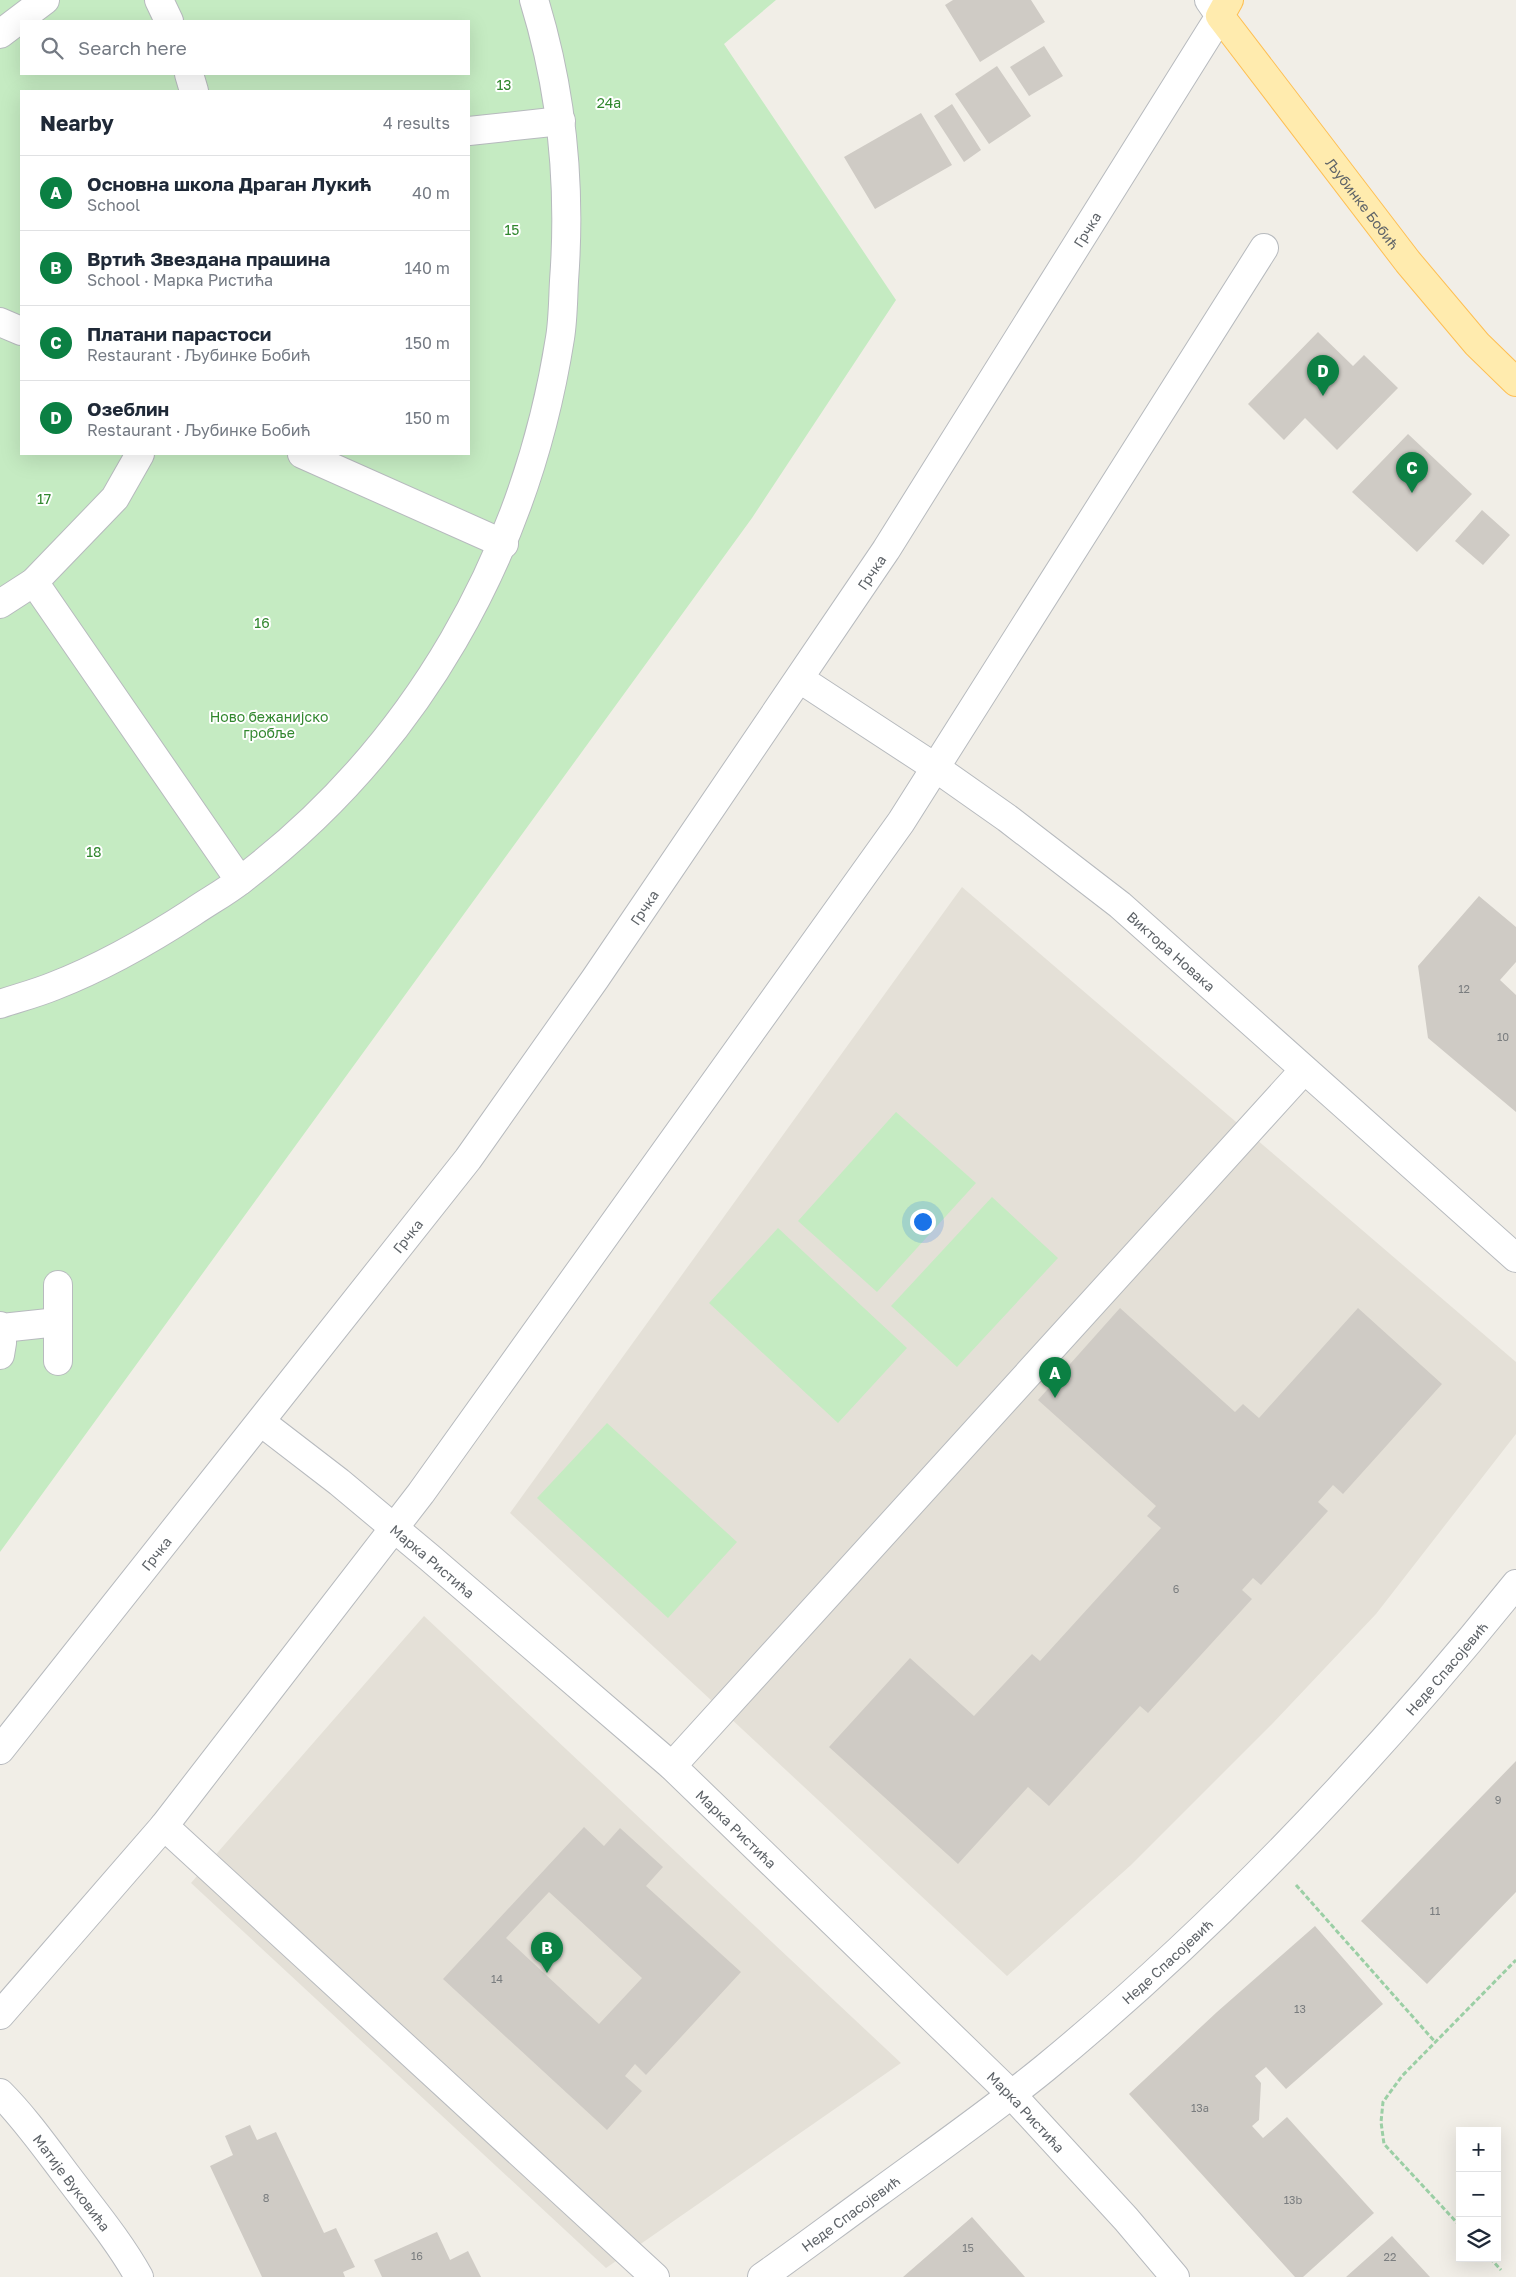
<!DOCTYPE html>
<html lang="en">
<head>
<meta charset="utf-8">
<style>
  :root { --surface:#fff; --page:#f2f2f3; --text:#1f2937; --muted:#747a83; --line:#e0e1e3; --accent:#0b8043 }
  body { margin:0; font-family:"Golos Text",sans-serif; background:var(--page); color:var(--text) }
  .controls { position:absolute; right:15px; bottom:15px; display:grid; overflow:hidden; border-radius:0px; box-shadow:0 5px 20px #0002 }
  .controls button { width:45px; height:45px; display:grid; place-items:center; padding:0; border:0; border-bottom:1px solid var(--line); background:var(--surface); color:var(--text); font:25px sans-serif }
  .you { position:absolute; left:922px; top:1221px; width:18px; height:18px; margin:-12px; border:4px solid #fff; border-radius:50%; background:#1a73e8; box-shadow:0 0 0 8px #1a73e833 }
  .badge { display:grid; place-items:center; width:32px; height:32px; border-radius:50%; background:var(--accent); color:#fff; font-size:16px; font-weight:700 }
  .pin { position:absolute; translate:-50% -41px; filter:drop-shadow(0 1px 2px #0008) }
  .pin::after { content:''; position:absolute; top:26px; width:18px; height:15px; background:inherit; clip-path:polygon(0 0,100% 0,50% 100%) }
  .list { margin:0; padding:0; list-style:none }
  h2 { display:flex; justify-content:space-between; align-items:center; height:65px; margin:0; padding:0 20px; font-size:21px }
  h2 small { font-size:16px; font-weight:400; color:var(--muted) }
  .list li { display:grid; grid-template-columns:32px 1fr auto; gap:15px; align-items:center; box-sizing:border-box; height:75px; padding:0 20px; border-top:1px solid var(--line) }
  .list b { display:block; font-size:19px; white-space:nowrap }
  .list p { margin:0; font-size:16px; white-space:nowrap; color:var(--muted) }
  .list em { font-size:16px; font-style:normal; color:var(--muted) }
  .icon { flex:none; width:28px; height:28px; fill:none; stroke:currentColor; stroke-width:2; stroke-linecap:round; stroke-linejoin:round }
  .map { position:relative; flex:none; width:1516px; height:2277px; overflow:hidden }
  .search { position:absolute; background:var(--surface); box-shadow:0 5px 20px #0002; left:20px; top:20px; width:450px; height:55px; display:flex; align-items:center; gap:12px; box-sizing:border-box; padding:0 18px; border-radius:0px; color:var(--muted); font-size:19px }
  .panel { position:absolute; background:var(--surface); box-shadow:0 5px 20px #0002; left:20px; top:90px; width:450px; height:365px; border-radius:0px }
  .map>svg:first-child { display:block }
  .education { fill:#e4e0d7 }
  .green { fill:#c5ebc2; fill-rule:evenodd }
  .building { fill:#cfcbc5; fill-rule:evenodd }
  .lines { fill:none; stroke-linecap:round; stroke-linejoin:round }
  .minor-casing { stroke:#b7babe; stroke-width:30 }
  .major-casing { stroke:#febf53; stroke-width:30 }
  .path { stroke:#9bcfa5; stroke-width:3; stroke-dasharray:5 2.5; stroke-linecap:butt }
  .minor { stroke:#fff; stroke-width:28 }
  .major { stroke:#ffebae; stroke-width:28 }
  .labels { text-anchor:middle; dominant-baseline:central; stroke-width:4; stroke-linejoin:round; paint-order:stroke }
  .number-label { font-size:11px; fill:#7a7d7f }
  .park-label { font-size:14px; fill:#31872e; stroke:#fff }
  .street-label { font-size:14px; fill:#5e6368; stroke:#fff }
</style>
</head>
<body>
<div class="map">
<svg width="1516" height="2277" viewBox="0 0 1516 2277">
  <rect width="100%" height="100%" fill="#f1eee7"/>
  <path class="education" d="M962,887l554,475v72l-140,180 -103,109 -142,142 -124,111 -497,-463z
    M424,1616l477,447 -295,205 -415,-385z"/>
  <path class="green" d="M0,0h776l-52,44 172,256 -144,218 -752,1034zM21,21h448v53h-448zM21,91h448v363h-448z
    M896,1112l80,71 -99,109 -79,-71z
    M992,1197l66,61 -101,109 -66,-61z
    M778,1228l129,120 -69,75 -129,-120z
    M607,1423l130,119 -69,76 -131,-120z"/>
  <path class="building" d="M953,0h78l14,22 -65,40 -35,-57z
    M1044,46l19,30 -34,20 -19,-29z
    M997,66l34,50 -42,28 -34,-50z
    M952,104l29,46 -17,12 -30,-46z
    M921,113l31,52 -77,44 -31,-52z
    M1318,332l35,34 11,-11 34,33 -61,62 -32,-32 -21,22 -36,-36z
    M1408,434l64,60 -55,58 -65,-60z
    M1482,510l28,25 -27,30 -28,-24z
    M1479,896l37,31v35l-16,18 16,15v117l-88,-74 -10,-72z
    M1120,1308l115,104 8,-8 16,14 99,-110 84,76 -99,110 -10,-9 -15,17 10,9 -67,74 -8,-7 -11,12 10,9 -104,114 -8,-7 -91,100 -21,-19 -70,77 -129,-117 81,-89 64,58 58,-62 8,7 121,-133 -14,-12 9,-10 -118,-106z
    M1516,1761v131l-89,92 -66,-63z
    M584,1827l20,19 16,-18 43,39 -17,19 95,86 -95,103 -11,-11 -10,12 17,15 -35,39 -164,-151zM549,1892l93,86 -43,46 -93,-86z
    M1315,1926l68,78 -97,85 -20,-22 -11,9 6,7 -2,37 -7,6 11,12 24,-21 87,96 -71,64h-8l-166,-183 88,-82z
    M250,2125l7,15 19,-8 48,101 12,-5 19,39 -12,5 2,5h-83l-52,-111 23,-11 -8,-19z
    M972,2217l53,60h-122z
    M437,2232l13,28 18,-9 13,26h-99l-8,-17z
    M1392,2236l38,41h-84z"/>
  <g class="lines">
    <defs>
      <g id="minor">
        <path d="M159,0l10,21"/>
        <path d="M0,34l45,-34"/>
        <path d="M189,74l5,17"/>
        <path d="M469,131l92,-10"/>
        <path d="M0,322l21,9"/>
        <path d="M302,454l202,90"/>
        <path d="M34,582l206,299"/>
        <path d="M0,604l34,-22 81,-84 25,-44"/>
        <path id="s1" d="M800,679l136,89 71,50 113,87 396,353"/>
        <path d="M0,1004c18,-6 37,-11 54,-18 49,-19 96,-46 139,-74 16,-11 33,-20 48,-32 175,-132 285,-326 319,-542 3,-18 3,-38 4,-57 7,-94 -2,-190 -30,-281"/>
        <path d="M58,1285v76"/>
        <path d="M0,1326l2,2 56,-6"/>
        <path d="M0,1355l2,-12v-15"/>
        <path id="s2" d="M261,1422l78,60 91,76 242,208 339,328 115,125 49,58"/>
        <path id="s3" d="M0,1750l468,-591 127,-180 291,-429 334,-534 -11,-16"/>
        <path d="M672,1766l632,-696"/>
        <path d="M164,1826l491,451"/>
        <path d="M0,2015l164,-189 257,-333 480,-671 363,-574"/>
        <path id="s4" d="M0,2093c25,25 46,55 68,84 24,32 51,64 71,100"/>
        <path id="s5" d="M762,2277c40,-28 78,-57 117,-85 56,-41 112,-80 166,-124 174,-143 330,-309 471,-484"/>
      </g>
      <g id="major">
        <path id="s6" d="M1229,0l-9,16 188,246 69,82 39,38"/>
      </g>
    </defs>
    <use href="#minor" class="minor-casing"/>
    <use href="#major" class="major-casing"/>
    <path class="path" d="M1296,1885l140,158
      M1460,2226l-76,-82 -3,-22 2,-20 19,-26 114,-116
      M1490,2258l11,12"/>
    <use href="#minor" class="minor"/>
    <use href="#major" class="major"/>
  </g>
  <g class="labels">
    <g class="number-label">
      <text x="1464" y="988">12</text>
      <text x="1503" y="1036">10</text>
      <text x="1176" y="1588">6</text>
      <text x="1498" y="1799">9</text>
      <text x="1435" y="1910">11</text>
      <text x="497" y="1978">14</text>
      <text x="1300" y="2008">13</text>
      <text x="1200" y="2107">13a</text>
      <text x="266" y="2197">8</text>
      <text x="1293" y="2199">13b</text>
      <text x="968" y="2247">15</text>
      <text x="417" y="2255">16</text>
      <text x="1390" y="2256">22</text>
    </g>
    <g class="park-label">
      <text x="504" y="84">13</text>
      <text x="609" y="102">24a</text>
      <text x="512" y="229">15</text>
      <text x="44" y="498">17</text>
      <text x="262" y="622">16</text>
      <text x="269" y="716">Ново бежанијско<tspan x="269" dy="16">гробље</tspan></text>
      <text x="94" y="851">18</text>
    </g>
    <g class="street-label">
      <text stroke="none"><textPath href="#s6" startOffset="254">Љубинке Бобић</textPath></text>
      <text stroke="none"><textPath href="#s3" startOffset="1871">Грчка</textPath></text>
      <text stroke="none"><textPath href="#s3" startOffset="1466">Грчка</textPath></text>
      <text stroke="none"><textPath href="#s3" startOffset="1061">Грчка</textPath></text>
      <text stroke="none"><textPath href="#s1" startOffset="461">Виктора Новака</textPath></text>
      <text stroke="none"><textPath href="#s3" startOffset="656">Грчка</textPath></text>
      <text stroke="none"><textPath href="#s3" startOffset="251">Грчка</textPath></text>
      <text stroke="none"><textPath href="#s2" startOffset="221">Марка Ристића</textPath></text>
      <text stroke="none"><textPath href="#s5" startOffset="919">Неде Спасојевић</textPath></text>
      <text stroke="none"><textPath href="#s2" startOffset="626">Марка Ристића</textPath></text>
      <text stroke="none"><textPath href="#s5" startOffset="514">Неде Спасојевић</textPath></text>
      <text stroke="none"><textPath href="#s2" startOffset="1031">Марка Ристића</textPath></text>
      <text stroke="none"><textPath href="#s4" startOffset="115">Матије Вуковића</textPath></text>
      <text stroke="none"><textPath href="#s5" startOffset="109">Неде Спасојевић</textPath></text>
    </g>
  </g>
</svg>
<div class="controls">
<button>+</button>
<button>−</button>
<button><svg class="icon" aria-label="layers" viewBox="0 0 24 24"><path d="M12 4l9 5-9 5-9-5zM3 14l9 5 9-5"/></svg></button>
</div>
<div class="you"></div>
<div class="pin badge" style="left:1055px;top:1398px">A</div>
<div class="pin badge" style="left:547px;top:1973px">B</div>
<div class="pin badge" style="left:1412px;top:493px">C</div>
<div class="pin badge" style="left:1323px;top:396px">D</div>
<div class="search"><svg class="icon" aria-label="search" viewBox="0 0 24 24"><circle cx="10" cy="10" r="6"/><path d="M15 15l6 6"/></svg>Search here</div>
<section class="panel">
<h2>Nearby<small>4 results</small></h2>
<ul class="list">
<li><span class="badge">A</span><div><b>Основна школа Драган Лукић</b><p>School</p></div><em>40 m</em></li>
<li><span class="badge">B</span><div><b>Вртић Звездана прашина</b><p>School · Марка Ристића</p></div><em>140 m</em></li>
<li><span class="badge">C</span><div><b>Платани парастоси</b><p>Restaurant · Љубинке Бобић</p></div><em>150 m</em></li>
<li><span class="badge">D</span><div><b>Озеблин</b><p>Restaurant · Љубинке Бобић</p></div><em>150 m</em></li>
</ul>
</section>
</div>
</body>
</html>
